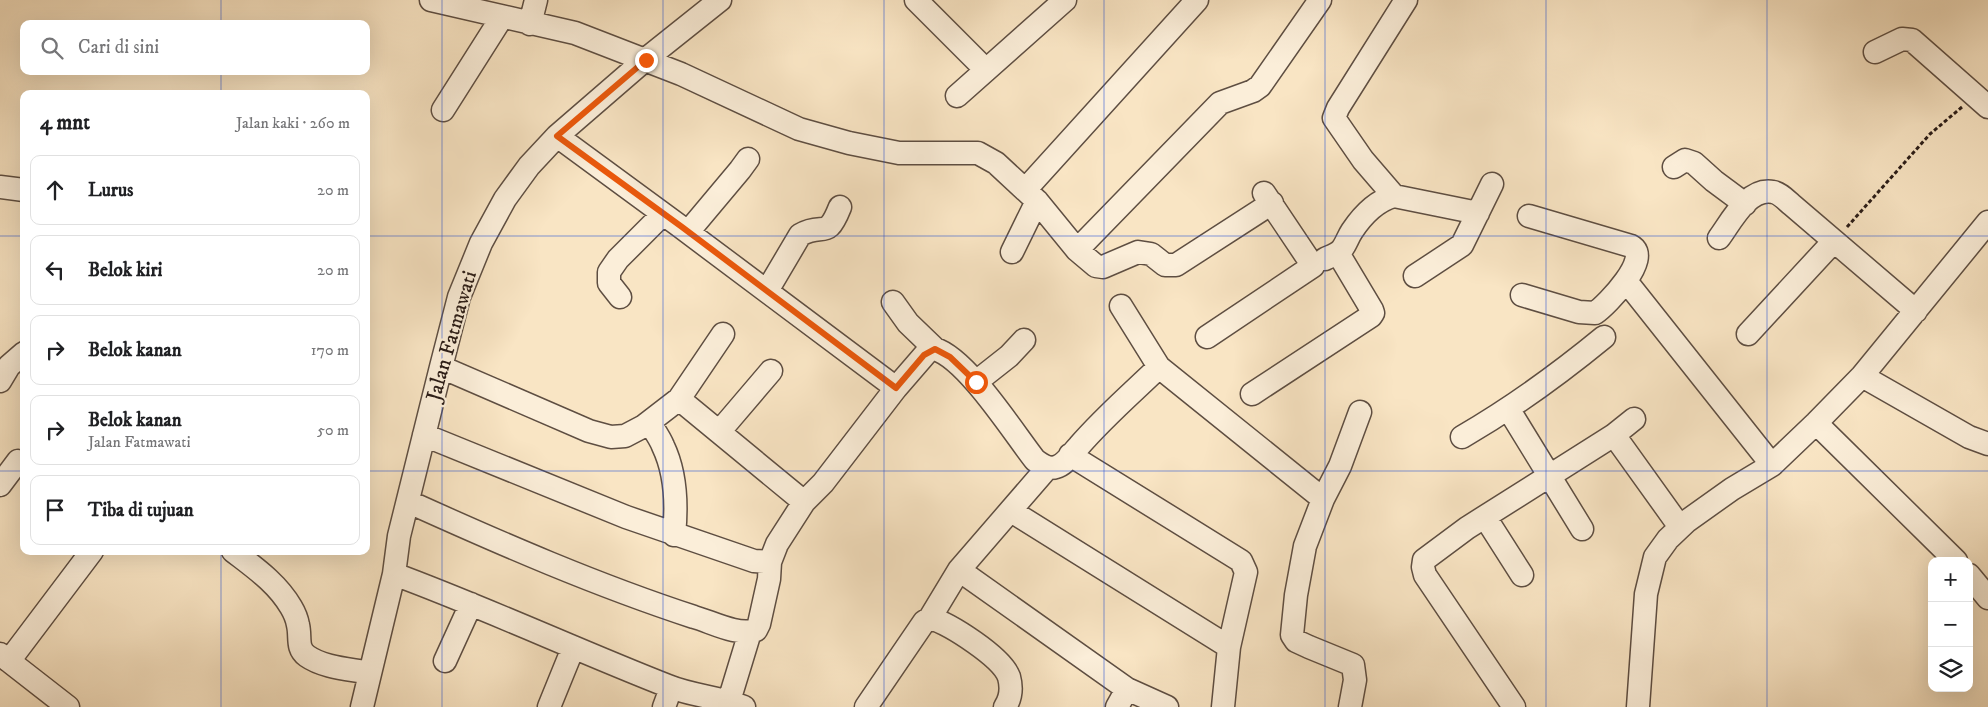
<!DOCTYPE html>
<html lang="id">
<head>
<meta charset="utf-8">
<style>
  :root { --surface:#fff; --page:#f6f6f6; --text:#202124; --muted:#757577; --line:#e0e0e0 }
  body { margin:0; font-family:"IM FELL DW Pica",serif; background:var(--page); color:var(--text) }
  .controls { position:absolute; right:15px; bottom:15px; display:grid; overflow:hidden; border-radius:10px; box-shadow:0 5px 20px #0002 }
  .controls button { width:45px; height:45px; display:grid; place-items:center; padding:0; border:0; border-bottom:1px solid var(--line); background:var(--surface); color:var(--text); font:25px sans-serif }
  .stop { position:absolute; width:15px; height:15px; margin:-11px; border:4px solid #ea580c; border-radius:50%; background:#fff }
  .stop.end { background:#ea580c; border-color:#fff; box-shadow:0 1px 5px #0008 }
  .list { margin:0; padding:0; list-style:none }
  h2 { display:flex; justify-content:space-between; align-items:center; height:65px; margin:0; padding:0 20px; font-size:21px }
  h2 small { font-size:16px; font-weight:400; color:var(--muted) }
  .list li { display:grid; grid-template-columns:32px 1fr auto; gap:15px; align-items:center; box-sizing:border-box; height:70px; margin:0 10px 10px; padding:0 10px; border:1px solid var(--line); border-radius:10px }
  .list b { display:block; font-size:19px; white-space:nowrap }
  .list p { margin:0; font-size:16px; white-space:nowrap; color:var(--muted) }
  .list em { font-size:16px; font-style:normal; color:var(--muted) }
  .icon { flex:none; width:28px; height:28px; fill:none; stroke:currentColor; stroke-width:2; stroke-linecap:round; stroke-linejoin:round }
  .map { position:relative; flex:none; width:1988px; height:707px; overflow:hidden }
  .search { position:absolute; background:var(--surface); box-shadow:0 5px 20px #0002; left:20px; top:20px; width:350px; height:55px; display:flex; align-items:center; gap:12px; box-sizing:border-box; padding:0 18px; border-radius:10px; color:var(--muted); font-size:19px }
  .panel { position:absolute; background:var(--surface); box-shadow:0 5px 20px #0002; left:20px; top:90px; width:350px; height:465px; border-radius:10px }
  .map>svg:first-child { display:block }
  .lines { fill:none; stroke-linecap:round; stroke-linejoin:round }
  .minor-casing { stroke:#5e4e42; stroke-width:25 }
  .path { stroke:#2a1c17; stroke-width:3; stroke-dasharray:4 2.5; stroke-linecap:butt }
  .minor { stroke:#fbeed9; stroke-width:22 }
  .route { stroke:#ea580c; stroke-width:6 }
  .grid { fill:none; stroke:#1d4ed8; stroke-width:1; stroke-opacity:0.55 }
  .labels { text-anchor:middle; dominant-baseline:central; stroke-width:4.5; stroke-linejoin:round; paint-order:stroke }
  .street-label { font-size:21px; fill:#2a1c17; stroke:#fbeed9 }
</style>
</head>
<body>
<div class="map">
<svg width="1988" height="707" viewBox="0 0 1988 707">
  <rect width="100%" height="100%" fill="#f9e5c4"/>
  <filter id="stains"><feTurbulence type="fractalNoise" baseFrequency=".004" numOctaves="4"/><feColorMatrix values="0 0 0 0 .2 0 0 0 0 .09 0 0 0 0 .02 0 0 0 .5 -.17"/></filter>
  <radialGradient id="worn" r=".72"><stop offset=".6" stop-color="#630" stop-opacity="0"/><stop offset="1" stop-color="#630" stop-opacity=".3"/></radialGradient>
  <g class="lines">
    <defs>
      <path id="minor" d="M431,0l144,33 106,41 118,55 50,14 50,10h79l18,10 41,38 40,49 19,16 7,1 35,-15 13,2 14,11h11l96,-62
        M916,0l69,69
        M530,24l6,-24
        M1875,52l27,-13 10,1 76,67
        M957,96l108,-96
        M443,110l59,-93
        M557,136l124,91 215,161
        M1674,167l11,-7 9,3 20,18 31,23
        M0,187l24,3
        M1025,190l172,-190
        M1394,196l-31,-36 -29,-42 4,-10 68,-108
        M688,232l52,-62 8,-11
        M1719,238c12,-16 29,-51 54,-46 7,1 14,9 19,13l124,106
        M1077,250l143,-147 33,-12 7,-5 60,-86
        M1012,252l25,-51
        M1325,259c6,-3 13,-5 17,-10 4,-5 6,-12 10,-18 10,-15 24,-30 42,-35l84,17
        M1415,276l47,-31 30,-61
        M1626,281l146,184
        M767,291l33,-56c24,-14 26,7 40,-28
        M1522,295l57,17 16,1c12,-8 58,-56 36,-67l-102,-30
        M620,297l-11,-14v-11l9,-13 45,-45
        M893,302l15,21 27,26
        M1121,306l38,61 164,132
        M1748,334l86,-93
        M1207,337l106,-71 -49,-73
        M441,367l148,64 22,6 14,-1 19,-10 35,-27 44,-65
        M1862,376l107,61 19,7
        M0,381l9,-15 15,-13
        M976,382l33,-26 15,-16
        M1252,394l119,-78 2,-3 -1,-3 -34,-57
        M679,399l125,103
        M1509,410l73,119
        M649,422c5,8 11,16 14,24 13,27 14,60 11,89
        M1816,423l140,138
        M719,432l52,-61
        M424,435l202,82 128,44 16,1
        M1614,435l66,92
        M1462,437c50,-29 97,-63 142,-100
        M1070,455l171,106 5,11 -17,75 -6,60
        M0,485l18,-24
        M409,502c93,42 187,83 285,115 18,5 43,19 62,13l3,-6 10,-45 1,-17 7,-18 27,-42 19,-19 73,-95 32,-37 7,-2c32,10 78,83 100,111 6,4 13,10 21,7 9,-2 17,-15 23,-21 24,-28 53,-53 80,-79
        M1011,511l218,136
        M1485,517l37,58
        M233,551c22,17 44,32 58,56 3,5 6,12 7,18 3,12 -2,23 9,31 17,12 44,13 63,17
        M959,570l168,119 40,18
        M394,574c92,34 182,76 274,112 24,10 52,11 76,21
        M1969,575l19,23
        M930,618l29,-48 89,-103
        M0,654l68,53
        M9,661l83,-110
        M445,661l26,-57
        M729,701l21,-69
        M362,707l32,-133 5,-38 42,-169 18,-70 22,-54 24,-44 24,-33 28,-30 89,-77 74,-59
        M549,707l24,-59
        M664,707l7,-19
        M866,707l58,-85 6,-4c20,6 72,39 79,59 3,11 2,21 -4,30
        M1117,707l10,-18
        M1350,707l5,-27 -2,-15 -44,-18 -13,-6 -4,-6 4,-40 9,-49 18,-47 17,-33 20,-54
        M1514,707l-89,-132 -2,-8 1,-7 43,-32 147,-93 20,-16
        M1638,707l8,-113 9,-37 13,-18 19,-18 45,-32 40,-24 44,-42 46,-47 126,-154"/>
    </defs>
    <use href="#minor" class="minor-casing"/>
    <path class="path" d="M1847,227l83,-93 32,-27"/>
    <use href="#minor" class="minor"/>
  </g>
  <g class="lines">
    <path class="route" d="M646,60l-89,76 125,91 214,161 28,-33 11,-6 15,8 26,25"/>
  </g>
  <path class="grid" d="M221,0v24M442,0v707M663,0v707M884,0v707M1104,0v707M1325,0v707M1546,0v707M1767,0v707M221,71v23M0,236h24M366,236h1622M0,471h24M366,471h1622M221,551v156"/>
  <g class="labels">
    <g class="street-label">
      <text transform="translate(452 336) rotate(-74)">Jalan Fatmawati</text>
    </g>
  </g>
  <rect width="100%" height="100%" filter="url(#stains)"/>
  <rect width="100%" height="100%" fill="url(#worn)"/>
</svg>
<div class="controls">
<button>+</button>
<button>−</button>
<button><svg class="icon" aria-label="layers" viewBox="0 0 24 24"><path d="M12 4l9 5-9 5-9-5zM3 14l9 5 9-5"/></svg></button>
</div>
<div class="stop" style="left:976px;top:382px"></div>
<div class="stop end" style="left:646px;top:60px"></div>
<div class="search"><svg class="icon" aria-label="search" viewBox="0 0 24 24"><circle cx="10" cy="10" r="6"/><path d="M15 15l6 6"/></svg>Cari di sini</div>
<section class="panel">
<h2>4 mnt<small>Jalan kaki · 260 m</small></h2>
<ul class="list">
<li><svg class="icon" aria-label="ahead" viewBox="0 0 24 24"><path d="M12 20V5M6 11l6-6 6 6"/></svg><div><b>Lurus</b></div><em>20 m</em></li>
<li><svg class="icon" aria-label="left" viewBox="0 0 24 24"><path d="M17 20v-9H6M10 6l-5 5 5 5"/></svg><div><b>Belok kiri</b></div><em>20 m</em></li>
<li><svg class="icon" aria-label="right" viewBox="0 0 24 24"><path d="M7 20v-9h11M14 6l5 5-5 5"/></svg><div><b>Belok kanan</b></div><em>170 m</em></li>
<li><svg class="icon" aria-label="right" viewBox="0 0 24 24"><path d="M7 20v-9h11M14 6l5 5-5 5"/></svg><div><b>Belok kanan</b><p>Jalan Fatmawati</p></div><em>50 m</em></li>
<li><svg class="icon" aria-label="arrive" viewBox="0 0 24 24"><path d="M6 21V4h12l-3 4 3 4H6"/></svg><div><b>Tiba di tujuan</b></div></li>
</ul>
</section>
</div>
</body>
</html>
